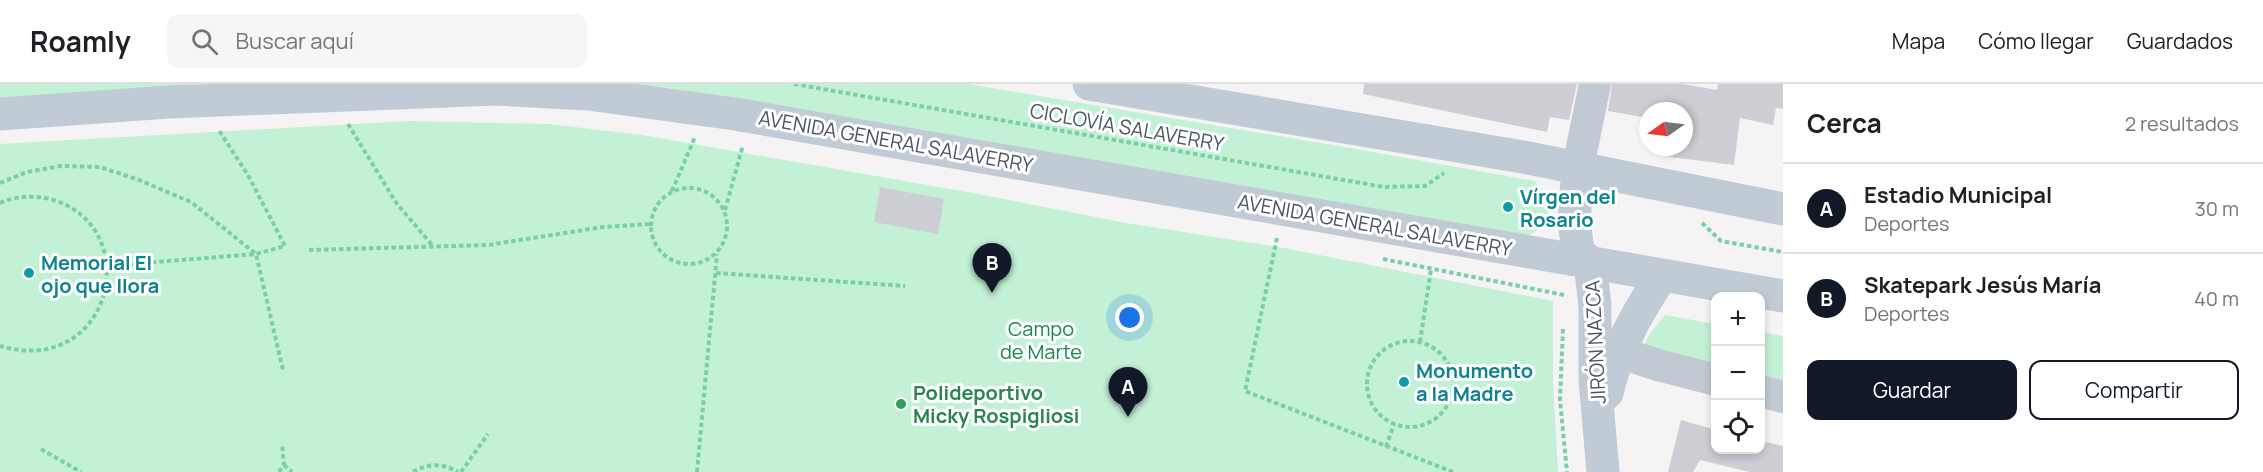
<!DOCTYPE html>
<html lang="es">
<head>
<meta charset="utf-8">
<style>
  :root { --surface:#fff; --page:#f6f6f6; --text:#202124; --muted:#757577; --line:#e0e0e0; --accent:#111827 }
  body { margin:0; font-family:Manrope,sans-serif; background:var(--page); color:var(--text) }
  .controls { position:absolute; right:18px; bottom:18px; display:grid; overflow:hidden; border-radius:12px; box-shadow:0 3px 9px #0003 }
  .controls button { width:54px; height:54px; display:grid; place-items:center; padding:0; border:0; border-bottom:2px solid var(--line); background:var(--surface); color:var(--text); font:30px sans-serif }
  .compass { position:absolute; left:1639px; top:18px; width:54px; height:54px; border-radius:50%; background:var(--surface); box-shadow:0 3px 9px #0003; rotate:256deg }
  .you { position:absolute; left:1130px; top:234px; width:21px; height:21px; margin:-15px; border:4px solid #fff; border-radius:50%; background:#1a73e8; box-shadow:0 0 0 9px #1a73e833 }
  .badge { display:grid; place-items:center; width:39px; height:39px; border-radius:50%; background:var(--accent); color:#fff; font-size:20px; font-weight:700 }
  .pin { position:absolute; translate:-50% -50px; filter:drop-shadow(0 2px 3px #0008) }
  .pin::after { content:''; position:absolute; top:32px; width:21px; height:18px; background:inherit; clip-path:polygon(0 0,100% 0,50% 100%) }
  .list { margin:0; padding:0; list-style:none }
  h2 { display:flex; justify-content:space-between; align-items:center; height:78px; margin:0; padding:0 24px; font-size:26px }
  h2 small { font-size:20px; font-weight:400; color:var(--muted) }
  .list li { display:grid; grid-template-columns:39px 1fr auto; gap:18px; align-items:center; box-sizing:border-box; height:90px; padding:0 24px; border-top:2px solid var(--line) }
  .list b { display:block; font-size:22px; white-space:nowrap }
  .list p { margin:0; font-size:20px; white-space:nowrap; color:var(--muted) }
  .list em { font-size:20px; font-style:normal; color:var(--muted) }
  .actions { display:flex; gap:12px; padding:18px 24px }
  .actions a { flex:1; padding:14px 0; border:2px solid var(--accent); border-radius:12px; text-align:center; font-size:21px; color:var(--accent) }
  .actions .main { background:var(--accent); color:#fff }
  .icon { flex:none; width:33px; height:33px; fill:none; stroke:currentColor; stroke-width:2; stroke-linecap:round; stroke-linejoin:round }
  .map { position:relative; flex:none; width:1783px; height:388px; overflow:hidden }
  header { display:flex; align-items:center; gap:36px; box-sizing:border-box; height:84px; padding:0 30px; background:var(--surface); border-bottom:2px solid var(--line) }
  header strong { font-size:28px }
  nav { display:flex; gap:33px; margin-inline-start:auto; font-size:21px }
  .search { width:420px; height:54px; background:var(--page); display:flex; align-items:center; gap:15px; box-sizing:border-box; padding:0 21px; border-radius:12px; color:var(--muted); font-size:22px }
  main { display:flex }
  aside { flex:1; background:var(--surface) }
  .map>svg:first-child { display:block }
  .green { fill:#c3f1d5 }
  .building { fill:#cdcfd5 }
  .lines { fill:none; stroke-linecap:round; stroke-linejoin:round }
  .path { stroke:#7ad0a6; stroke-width:4; stroke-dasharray:4.5 3; stroke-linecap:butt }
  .street { stroke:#c1cad2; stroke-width:32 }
  .secondary { stroke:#c1cbd6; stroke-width:33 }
  .culture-dot { fill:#0f9aa8; stroke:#fff; stroke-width:2 }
  .leisure-dot { fill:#2e9e5b; stroke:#fff; stroke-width:2 }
  .labels { text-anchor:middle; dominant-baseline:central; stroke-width:6; stroke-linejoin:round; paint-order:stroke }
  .street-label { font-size:20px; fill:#4a5661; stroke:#fff }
  .culture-label { font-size:20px; font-weight:bold; fill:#0d838f; stroke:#fff; text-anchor:start }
  .park-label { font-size:20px; fill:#17864f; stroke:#fff }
  .leisure-label { font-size:20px; font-weight:bold; fill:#27864d; stroke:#fff; text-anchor:start }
</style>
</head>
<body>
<header>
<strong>Roamly</strong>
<div class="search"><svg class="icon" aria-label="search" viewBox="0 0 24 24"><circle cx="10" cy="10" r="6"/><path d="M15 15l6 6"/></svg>Buscar aquí</div>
<nav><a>Mapa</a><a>Cómo llegar</a><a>Guardados</a></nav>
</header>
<main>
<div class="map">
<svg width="1783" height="388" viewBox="0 0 1783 388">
  <rect width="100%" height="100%" fill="#f5f3f3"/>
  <path class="green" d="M0,0h204l-204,14z
    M630,0h338l394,66 173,31c25,26 15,47 -16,59l-695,-126 -150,-25z
    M409,37l139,3 94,11 336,59 148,29 158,25 269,53v84l5,87h-1558v-328z
    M1665,231l50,9v47l-75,-18 11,-21z
    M1760,248l23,4v50l-22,-5z"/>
  <path class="building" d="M1364,0h213l-8,36 -19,-3 -3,15 -184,-38z
    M1612,0h71l34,6 1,-6h65v25l-7,-1 -3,17 -33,-7 -6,47 -64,-8 1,-10h13v-36h-36v7l-40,-7z
    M880,103l64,12 -6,35 -64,-12z
    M1681,336l35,10v20h45v-9l22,5v26h-33l-50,-12 -7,12h-25z"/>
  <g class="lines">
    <path class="path" d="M794,0l590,103 41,-1 19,-13
      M348,40l49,80 36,42
      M0,99l27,-11 34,-6 39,1 39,13 52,22 65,52 27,116
      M651 142a38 38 0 1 1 76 0a38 38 0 1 1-76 0Z
      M672,107l23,-54
      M0,119c16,-7 33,-8 50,-4 97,26 63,180 -50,147
      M725,126l18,-65
      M1702,139l19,18 62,11
      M1277,154l-32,153 208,81
      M309,166l179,-5 115,-18 47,-3
      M1383,175l181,36
      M107,182l149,-12 29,-8 -37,-71 -30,-46
      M716,189l189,13
      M1563,245l-3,71 7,72
      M1367 300a43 43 0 1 1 86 0a43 43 0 1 1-86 0Z
      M1420,258l11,-73
      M1386,363l8,-23
      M41,365l40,23
      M284,381l8,7
      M279,388l5,-7 -2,-21
      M413,388c16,-9 29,-9 45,0
      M461,388l27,-38
      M697,388l20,-218"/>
    <path class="street" d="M1578,83l17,-83
      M1596,261l62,20 58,15
      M1760,307l23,6"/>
    <path class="secondary" d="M1089,0l434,73 260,52
      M0,30l169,-12 327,-13 92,5 147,20 1048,182
      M1578,83l-4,53 4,31 12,12 5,42v75l8,92
      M1607,309c11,-47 29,-78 55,-118"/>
  </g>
  <g class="culture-dot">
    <circle cx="1508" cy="123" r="6"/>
    <circle cx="29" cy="189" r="6"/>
    <circle cx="1404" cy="298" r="6"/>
  </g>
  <circle class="leisure-dot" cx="901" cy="320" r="6"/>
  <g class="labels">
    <g class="street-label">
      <text transform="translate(1127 43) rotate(10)">CICLOVÍA SALAVERRY</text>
      <text transform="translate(896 57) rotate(10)">AVENIDA GENERAL SALAVERRY</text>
      <text transform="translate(1375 141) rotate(10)">AVENIDA GENERAL SALAVERRY</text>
      <text transform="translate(1595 258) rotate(-93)">JIRÓN NAZCA</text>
    </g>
    <g class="culture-label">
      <text x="1520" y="112">Vírgen del<tspan x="1520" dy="23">Rosario</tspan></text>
      <text x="41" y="178">Memorial El<tspan x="41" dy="23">ojo que llora</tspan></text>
      <text x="1416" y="286">Monumento<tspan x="1416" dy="23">a la Madre</tspan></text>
    </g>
    <g class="park-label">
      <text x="1041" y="244">Campo<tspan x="1041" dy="23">de Marte</tspan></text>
    </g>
    <g class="leisure-label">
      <text x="913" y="308">Polideportivo<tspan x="913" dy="23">Micky Rospigliosi</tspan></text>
    </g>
  </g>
</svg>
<div class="controls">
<button>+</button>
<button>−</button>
<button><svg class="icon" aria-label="locate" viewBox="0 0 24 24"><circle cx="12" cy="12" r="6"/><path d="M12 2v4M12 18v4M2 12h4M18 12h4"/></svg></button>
</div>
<svg class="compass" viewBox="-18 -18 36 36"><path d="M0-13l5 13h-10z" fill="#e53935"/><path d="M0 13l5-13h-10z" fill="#757577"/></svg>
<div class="you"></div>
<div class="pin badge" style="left:1128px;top:333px">A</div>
<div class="pin badge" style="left:992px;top:209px">B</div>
</div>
<aside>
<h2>Cerca<small>2 resultados</small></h2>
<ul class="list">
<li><span class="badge">A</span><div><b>Estadio Municipal</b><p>Deportes</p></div><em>30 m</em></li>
<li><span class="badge">B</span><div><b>Skatepark Jesús María</b><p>Deportes</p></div><em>40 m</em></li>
</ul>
<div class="actions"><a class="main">Guardar</a><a>Compartir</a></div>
</aside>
</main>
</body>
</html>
